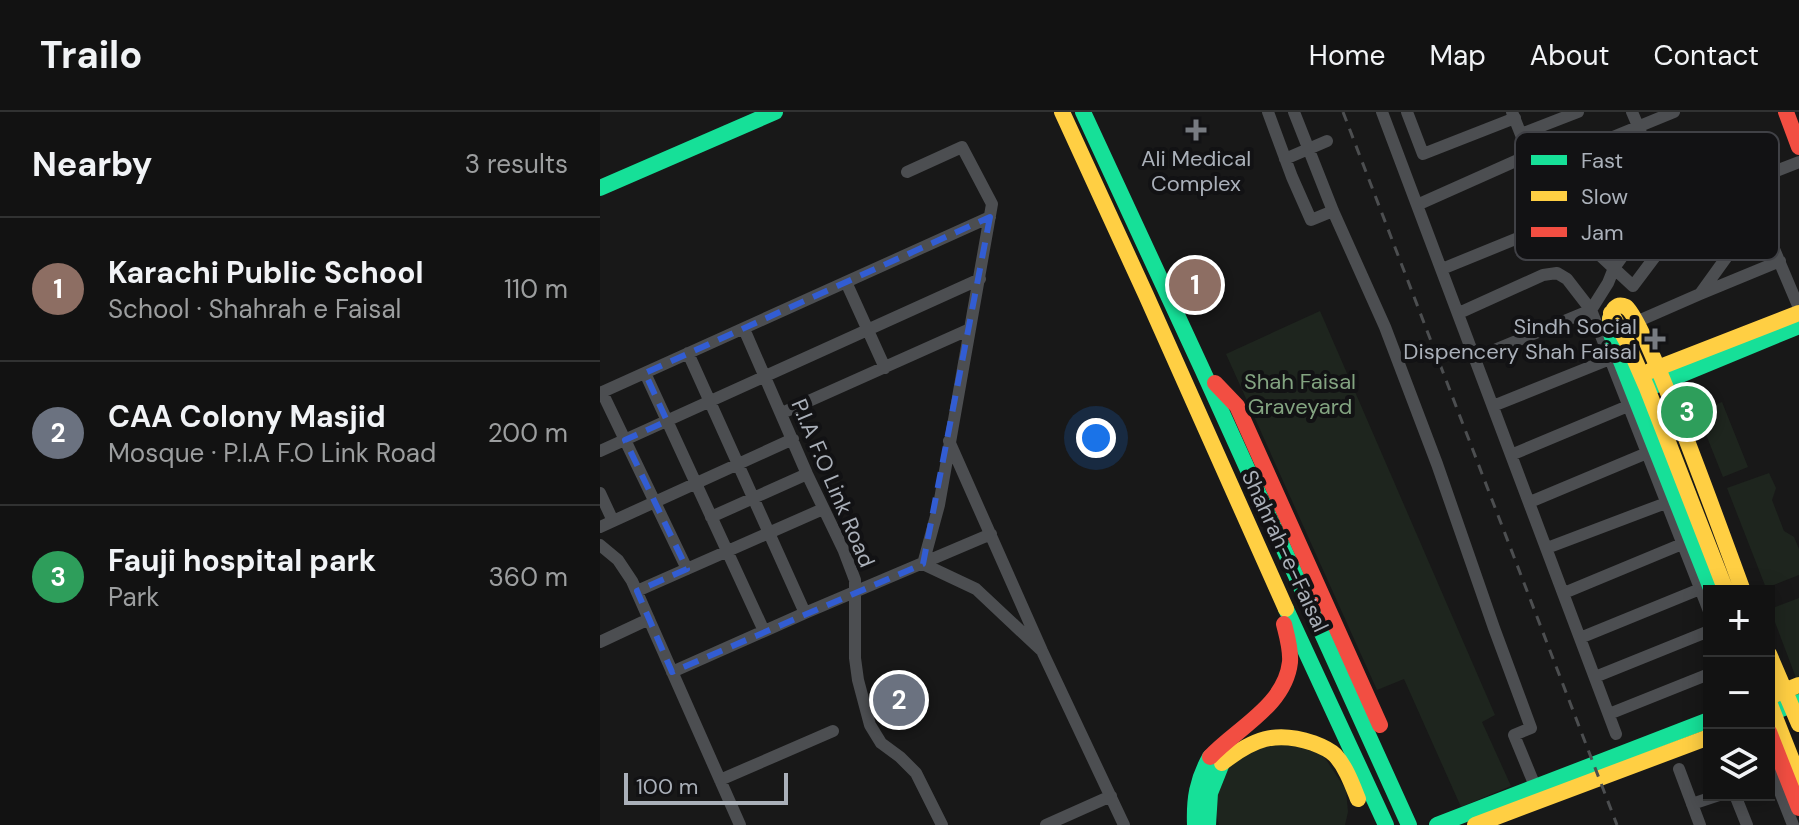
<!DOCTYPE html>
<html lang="en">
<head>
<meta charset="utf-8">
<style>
  :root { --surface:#121212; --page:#1f2020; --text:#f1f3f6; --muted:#9c9e9f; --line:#313232; --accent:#1a73e8 }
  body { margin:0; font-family:"DM Sans",sans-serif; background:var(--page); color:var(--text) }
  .controls { position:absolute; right:24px; bottom:24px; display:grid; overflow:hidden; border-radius:0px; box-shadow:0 4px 20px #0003 }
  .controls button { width:72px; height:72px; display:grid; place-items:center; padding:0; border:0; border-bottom:2px solid var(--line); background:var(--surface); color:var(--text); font:40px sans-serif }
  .scale { position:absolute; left:24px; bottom:20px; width:164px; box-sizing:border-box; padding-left:8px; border:4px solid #aab0b9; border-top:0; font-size:22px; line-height:28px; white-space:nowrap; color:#aab0b9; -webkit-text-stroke:6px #121214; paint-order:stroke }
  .you { position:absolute; left:496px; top:326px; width:28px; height:28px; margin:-20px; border:6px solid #fff; border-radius:50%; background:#1a73e8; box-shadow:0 0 0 12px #1a73e833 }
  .badge { display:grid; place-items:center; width:52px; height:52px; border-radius:50%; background:var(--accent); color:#fff; font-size:26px; font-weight:700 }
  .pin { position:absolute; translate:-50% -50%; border:4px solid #fff; box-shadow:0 2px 8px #0006 }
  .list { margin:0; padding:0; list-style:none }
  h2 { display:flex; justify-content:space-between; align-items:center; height:104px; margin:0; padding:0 32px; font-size:34px }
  h2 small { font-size:26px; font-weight:400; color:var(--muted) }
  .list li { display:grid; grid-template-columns:52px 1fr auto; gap:24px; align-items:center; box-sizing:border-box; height:144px; padding:0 32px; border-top:2px solid var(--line) }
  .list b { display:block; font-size:30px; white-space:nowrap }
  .list p { margin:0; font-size:26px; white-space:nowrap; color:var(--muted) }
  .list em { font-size:26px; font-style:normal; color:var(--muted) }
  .icon { flex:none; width:44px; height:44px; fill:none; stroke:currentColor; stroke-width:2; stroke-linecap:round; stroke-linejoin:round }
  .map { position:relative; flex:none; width:1199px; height:713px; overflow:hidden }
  header { display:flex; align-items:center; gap:48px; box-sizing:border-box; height:112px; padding:0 40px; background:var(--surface); border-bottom:2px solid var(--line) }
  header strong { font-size:38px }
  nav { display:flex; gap:44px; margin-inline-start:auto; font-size:28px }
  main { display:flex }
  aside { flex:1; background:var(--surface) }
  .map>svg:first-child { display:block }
  .green { fill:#1e251e }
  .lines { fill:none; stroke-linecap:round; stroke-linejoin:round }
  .street { stroke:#4c4e51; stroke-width:12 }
  .fast { stroke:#16e098; stroke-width:16 }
  .slow { stroke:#ffcf43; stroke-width:16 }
  .jam { stroke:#f24e42; stroke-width:16 }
  .rail { stroke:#4c4e50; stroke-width:3; stroke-dasharray:10 8; stroke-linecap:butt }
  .marked { fill:none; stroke:#325dd3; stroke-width:6; stroke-dasharray:16 10; stroke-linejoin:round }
  .poi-dot { fill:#777b81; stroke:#121214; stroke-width:3 }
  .labels { text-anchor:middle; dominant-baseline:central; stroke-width:8; stroke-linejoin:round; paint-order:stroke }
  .poi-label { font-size:22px; fill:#aab0b9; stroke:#121214 }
  .park-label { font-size:22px; fill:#83a481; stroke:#121214 }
  .street-label { font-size:22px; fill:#aab0b9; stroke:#121214 }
  .key { fill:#121214; stroke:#404146; stroke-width:2 }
  .key-label { font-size:22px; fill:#aab0b9 }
</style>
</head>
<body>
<header>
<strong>Trailo</strong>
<nav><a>Home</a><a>Map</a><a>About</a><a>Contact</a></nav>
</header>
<main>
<aside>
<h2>Nearby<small>3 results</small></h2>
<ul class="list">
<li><span class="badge" style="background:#8d6e63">1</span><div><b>Karachi Public School</b><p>School · Shahrah e Faisal</p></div><em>110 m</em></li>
<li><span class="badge" style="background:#6b7280">2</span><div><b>CAA Colony Masjid</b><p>Mosque · P.I.A F.O Link Road</p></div><em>200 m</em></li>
<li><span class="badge" style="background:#2e9e5b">3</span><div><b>Fauji hospital park</b><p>Park</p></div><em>360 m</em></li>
</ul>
</aside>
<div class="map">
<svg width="1199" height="713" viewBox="0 0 1199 713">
  <rect width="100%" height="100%" fill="#181818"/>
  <path class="green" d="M720,199l175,404 -13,7 29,64 -50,21 -57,-128 -27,11 -151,-336z
    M1122,290l26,65 -25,10 -26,-65z
    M1169,361l7,15 -4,12 12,31 10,6 5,12v26l-33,13 -39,-100z
    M1199,486v84l-1,1 -28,-74z
    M682,629l41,14 23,35 2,22 -3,13h-126c-7,-23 0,-54 21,-69 9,-7 30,-11 42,-15z"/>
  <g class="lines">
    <path class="street" d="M668,0l24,65 19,43 22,-9
      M694,0l39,99 52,116 52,137 57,164 37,100 -17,7 21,51
      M782,0l234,622
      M807,0l16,42 92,-36
      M912,0l39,98 82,76 93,-124 8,1 12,20 53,125
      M921,22l57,-22
      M685,47l42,-18
      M935,57l139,-57
      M307,60l55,-25 30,57 -53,301 -16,59 53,25 66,62
      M1146,71l53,-21
      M817,93l112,-50
      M842,157l76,-31 33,-28
      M246,170l39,86
      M1100,182l59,-82
      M859,201l84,-38 14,-2 10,6 24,31 118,301
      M1036,210l64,-28 80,-33
      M144,217l63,145 37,77 11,29v78l3,22 12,45 11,18 19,14 16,16 26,52
      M88,241l117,260
      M875,246l116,-48 17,-27 6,-15 52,-72 -2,-9 -32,-75
      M45,261l119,258
      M2,280l85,177
      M0,281l390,-176
      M893,294l117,-47
      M182,301l188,-84
      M349,329l93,210 82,174
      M0,339l380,-172
      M911,343l117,-49
      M0,381l13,28
      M930,390l117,-49
      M111,405l96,-43
      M0,415l193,-88
      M0,433l18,15 14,21 108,244
      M947,436l119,-45
      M37,479l186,-82
      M964,481l118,-49
      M980,526l120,-49
      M0,530l49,-23
      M72,560l133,-59 186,-79
      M995,565l114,-46
      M1009,602l100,-40
      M1169,652l24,61
      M1079,657l21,56
      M120,668l113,-49
      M1135,683l12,30
      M1092,692l27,-9
      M446,713l65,-29"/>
    <path class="fast" d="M483,0l120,259 206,454
      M0,76l175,-76
      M1010,207l1,15 4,12 97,245
      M1056,273l143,-59
      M686,497l100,216
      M1169,602l30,-12
      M595,713c-1,-26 2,-45 15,-68
      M608,713l2,-32 12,-30
      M837,713l272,-105"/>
    <path class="slow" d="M462,0l84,183 140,314
      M1011,201l15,27 21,48 79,203
      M1010,207c2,-8 6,-17 16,-12 19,11 103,247 117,284
      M1050,259l149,-58
      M1169,542l30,70
      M1169,585l30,-12
      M1169,590l30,76
      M622,651c31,-24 53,-33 91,-20 8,3 16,6 22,12 11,12 17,29 23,44
      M875,713l234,-88"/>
    <path class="jam" d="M1186,0l13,35
      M615,271l22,23 143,319
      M1169,620l30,76
      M610,645c27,-29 75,-51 80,-95 1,-13 -3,-26 -6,-38"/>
    <path class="rail" d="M743,0l274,713"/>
  </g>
  <path class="marked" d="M390,105l-67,347 -251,108 -35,-81 50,-22 -62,-129 42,-19 -22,-48z"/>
  <g class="poi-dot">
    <path d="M592 6h8v8h8v8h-8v8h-8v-8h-8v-8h8z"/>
    <path d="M1051 215h8v8h8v8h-8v8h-8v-8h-8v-8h8z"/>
  </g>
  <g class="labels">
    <g class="poi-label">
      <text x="596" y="46">Ali Medical<tspan x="596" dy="25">Complex</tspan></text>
      <text x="1037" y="214" text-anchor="end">Sindh Social<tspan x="1037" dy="25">Dispencery Shah Faisal</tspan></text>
    </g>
    <g class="park-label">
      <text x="700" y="269">Shah Faisal<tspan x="700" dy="25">Graveyard</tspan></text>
    </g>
    <g class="street-label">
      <text transform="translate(233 371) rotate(67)">P.I.A F.O Link Road</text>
      <text transform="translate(685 439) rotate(65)">Shahrah-e-Faisal</text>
    </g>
  </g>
  <rect x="915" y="20" width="264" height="128" rx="12" class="key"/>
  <rect x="931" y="43" width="36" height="10" fill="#16e098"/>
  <rect x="931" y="79" width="36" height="10" fill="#ffcf43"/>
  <rect x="931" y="115" width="36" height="10" fill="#f24e42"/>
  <g class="key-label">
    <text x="981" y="56">Fast</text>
    <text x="981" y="92">Slow</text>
    <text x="981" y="128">Jam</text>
  </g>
</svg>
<div class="controls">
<button>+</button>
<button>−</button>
<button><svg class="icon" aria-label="layers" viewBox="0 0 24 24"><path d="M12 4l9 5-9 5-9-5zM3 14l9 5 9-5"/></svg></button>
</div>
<div class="scale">100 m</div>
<div class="you"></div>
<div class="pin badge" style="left:595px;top:173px;background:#8d6e63">1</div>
<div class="pin badge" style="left:299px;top:588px;background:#6b7280">2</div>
<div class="pin badge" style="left:1087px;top:300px;background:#2e9e5b">3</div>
</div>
</main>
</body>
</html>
